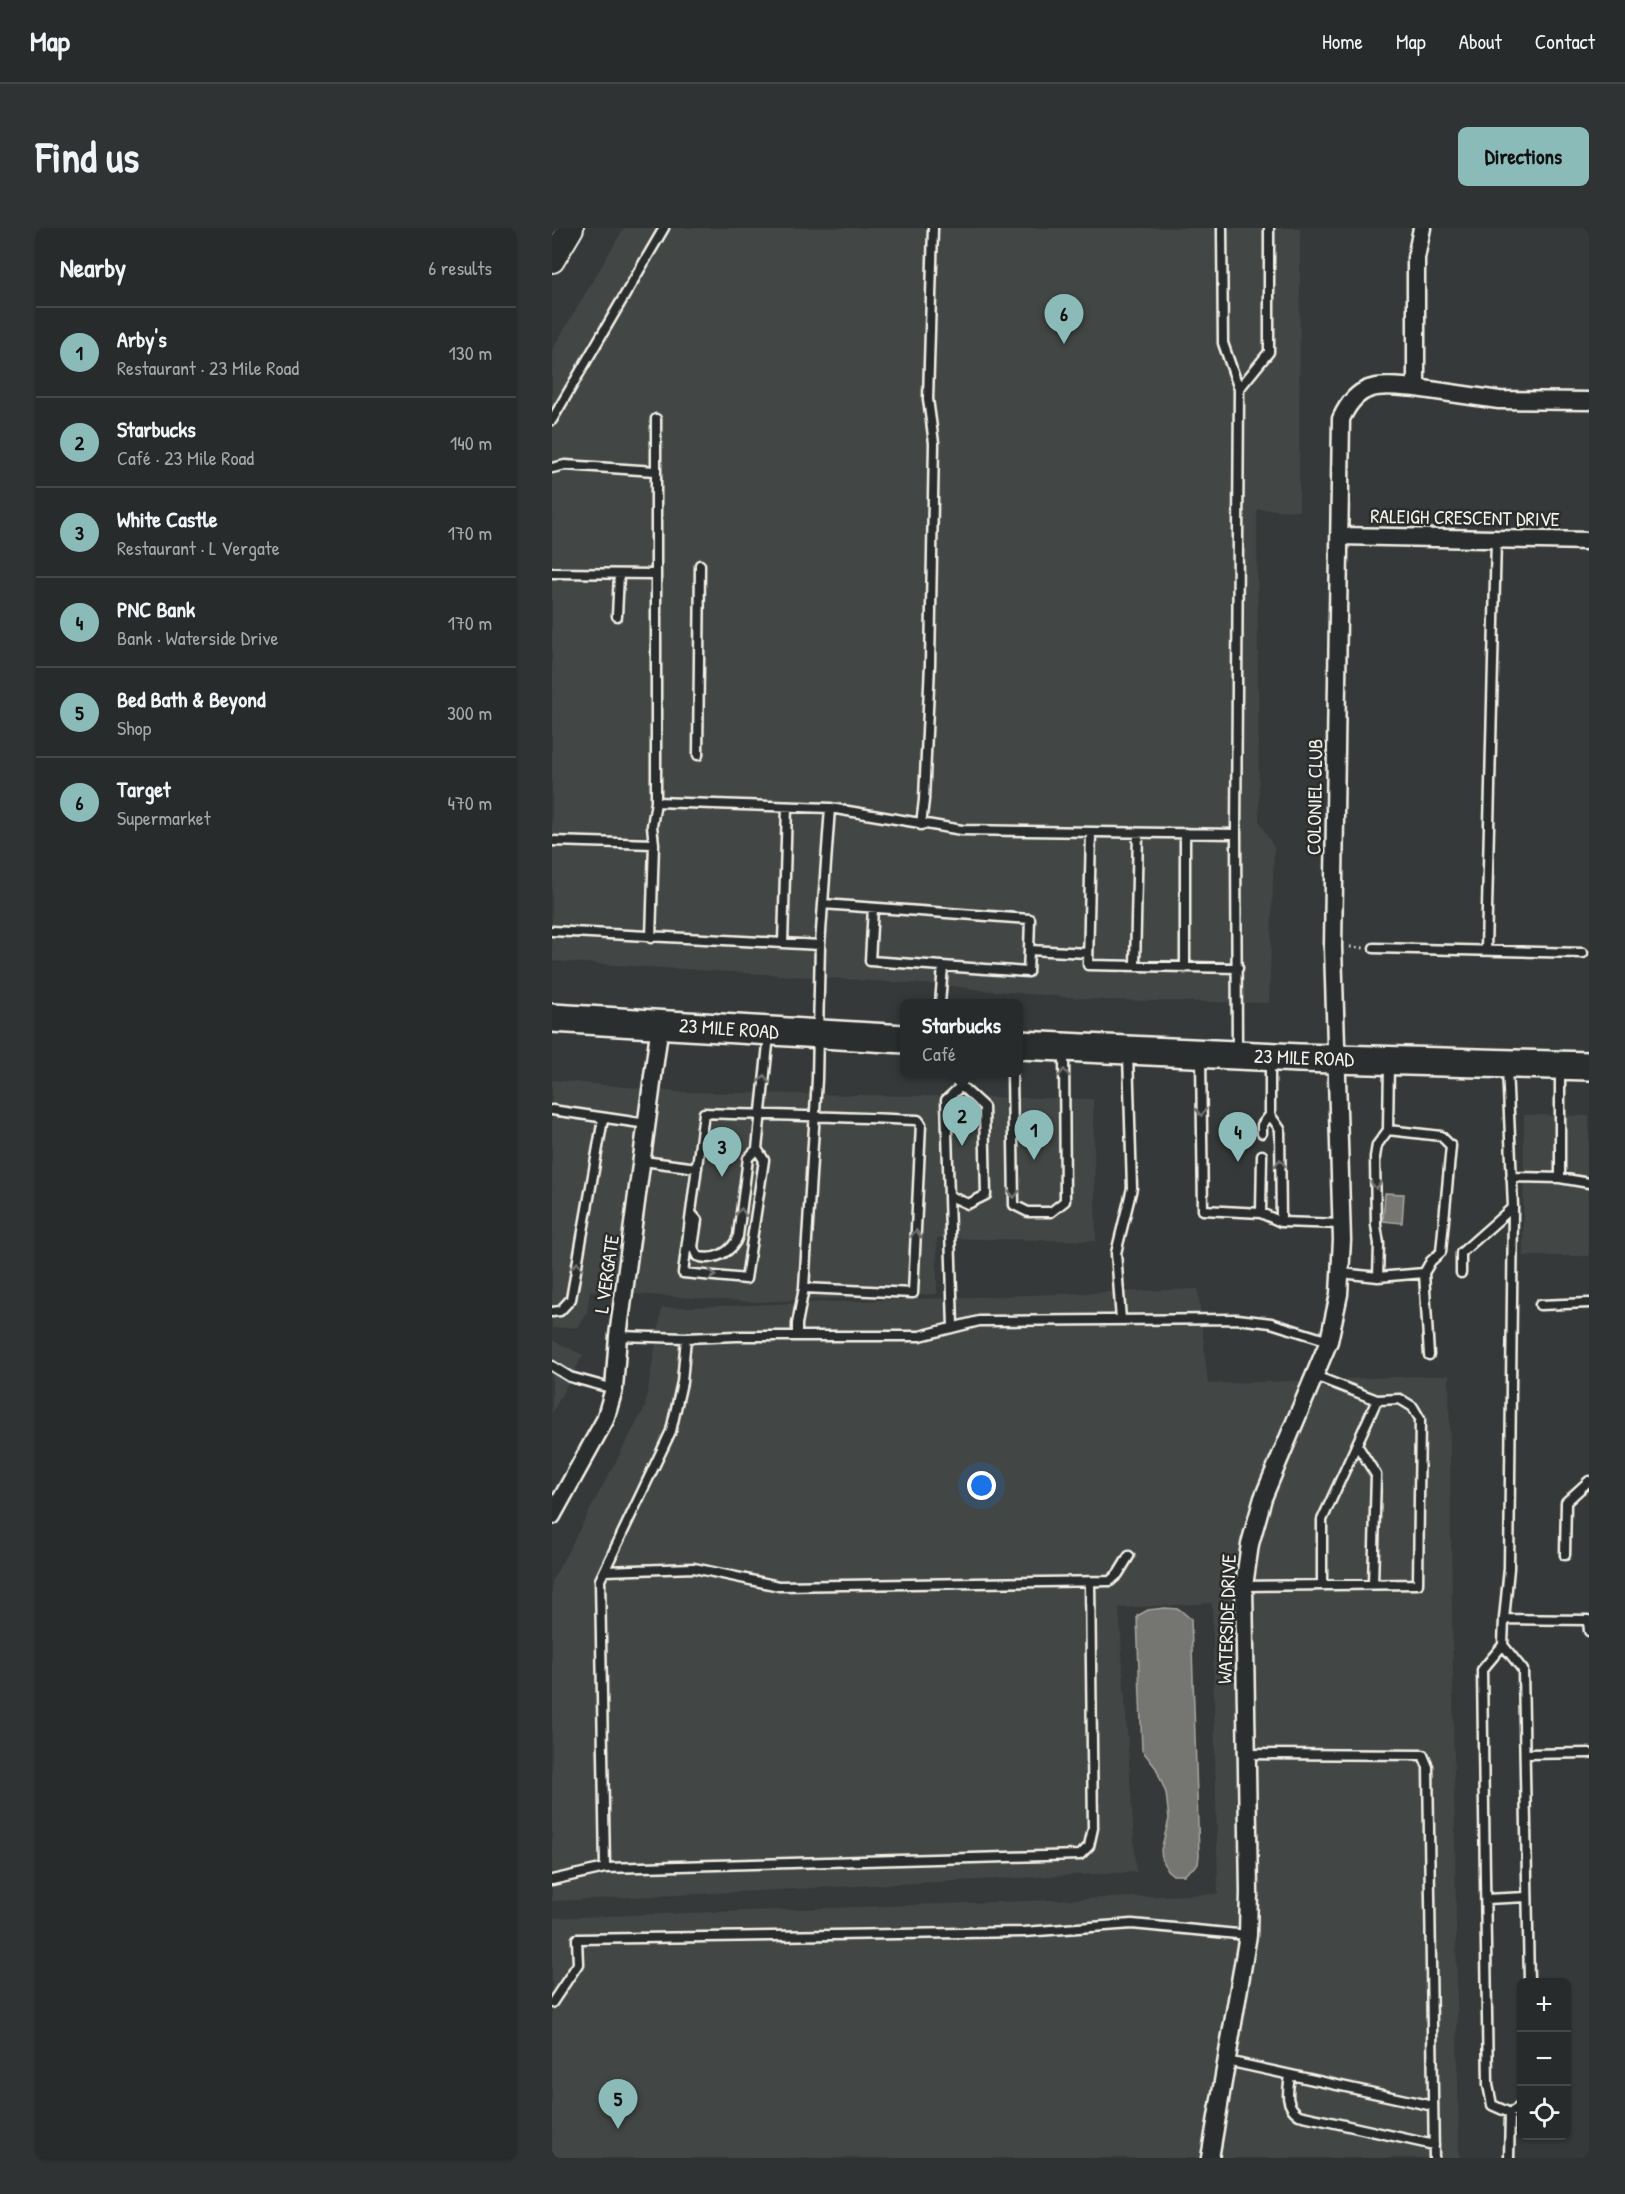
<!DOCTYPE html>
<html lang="en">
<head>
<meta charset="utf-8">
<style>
  :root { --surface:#282b2b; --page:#303333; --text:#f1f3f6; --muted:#a5a7a9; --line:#444747; --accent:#8bbbb9 }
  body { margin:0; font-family:"Patrick Hand",sans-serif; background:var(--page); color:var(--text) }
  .controls { position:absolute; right:18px; bottom:18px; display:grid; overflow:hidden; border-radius:9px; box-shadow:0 2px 4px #0004 }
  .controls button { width:54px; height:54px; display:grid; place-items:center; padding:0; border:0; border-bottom:2px solid var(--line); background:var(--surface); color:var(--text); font:30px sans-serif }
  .you { position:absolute; left:430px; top:1258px; width:21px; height:21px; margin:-15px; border:4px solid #fff; border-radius:50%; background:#1a73e8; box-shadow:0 0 0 9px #1a73e833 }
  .badge { display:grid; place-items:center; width:39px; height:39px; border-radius:50%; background:var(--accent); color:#111; font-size:20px; font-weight:700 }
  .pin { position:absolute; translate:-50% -50px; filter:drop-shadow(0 2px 3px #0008) }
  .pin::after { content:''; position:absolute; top:32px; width:21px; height:18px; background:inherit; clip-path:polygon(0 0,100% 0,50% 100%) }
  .popup { position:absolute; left:348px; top:771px; width:123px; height:78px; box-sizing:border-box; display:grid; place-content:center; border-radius:9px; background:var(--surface); filter:drop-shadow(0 2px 4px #0005); font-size:20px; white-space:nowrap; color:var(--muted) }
  .popup b { font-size:22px; color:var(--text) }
  .popup::after { content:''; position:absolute; left:50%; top:100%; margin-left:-12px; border:12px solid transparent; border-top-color:var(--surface) }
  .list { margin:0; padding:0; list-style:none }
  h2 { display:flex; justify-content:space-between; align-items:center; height:78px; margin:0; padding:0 24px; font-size:26px }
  h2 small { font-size:20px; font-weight:400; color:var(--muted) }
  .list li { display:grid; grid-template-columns:39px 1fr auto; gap:18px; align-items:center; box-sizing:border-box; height:90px; padding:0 24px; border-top:2px solid var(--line) }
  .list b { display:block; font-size:22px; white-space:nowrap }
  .list p { margin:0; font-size:20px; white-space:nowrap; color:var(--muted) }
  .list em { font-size:20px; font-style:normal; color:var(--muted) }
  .icon { flex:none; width:33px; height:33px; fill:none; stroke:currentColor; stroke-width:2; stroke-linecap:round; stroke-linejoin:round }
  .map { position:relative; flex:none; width:1037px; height:1930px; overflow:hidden; border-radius:9px }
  header { display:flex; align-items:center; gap:36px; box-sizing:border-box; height:84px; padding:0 30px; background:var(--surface); border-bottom:2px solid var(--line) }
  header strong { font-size:28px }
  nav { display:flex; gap:33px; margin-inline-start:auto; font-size:21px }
  .intro { display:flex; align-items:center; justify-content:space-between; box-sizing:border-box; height:144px; padding:0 36px }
  h1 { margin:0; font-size:42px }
  .button { padding:15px 27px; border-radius:9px; background:var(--accent); color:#111; font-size:21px; font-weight:700 }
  main { display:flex; gap:36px; padding:0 36px }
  aside { flex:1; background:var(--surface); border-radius:9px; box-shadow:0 2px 4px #0004 }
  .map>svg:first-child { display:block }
  .built { fill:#434645 }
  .water { fill:#757572; stroke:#a8a7a1; stroke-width:1.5 }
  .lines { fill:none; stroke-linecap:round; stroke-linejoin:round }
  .lane-casing { stroke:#f4f1e8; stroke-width:13 }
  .street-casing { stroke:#f4f1e8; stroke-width:21 }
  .secondary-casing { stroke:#f4f1e8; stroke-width:28 }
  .primary-casing { stroke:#f4f1e8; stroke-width:32 }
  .path { stroke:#f4f1e8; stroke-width:3; stroke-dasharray:1.5 4.5; stroke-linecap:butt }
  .lane { stroke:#2a2d2e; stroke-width:8 }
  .street { stroke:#2a2d2e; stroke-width:16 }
  .secondary { stroke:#2a2d2e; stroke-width:24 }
  .primary { stroke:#2a2d2e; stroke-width:27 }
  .oneway { stroke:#71726f }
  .labels { text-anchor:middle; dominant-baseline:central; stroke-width:5; stroke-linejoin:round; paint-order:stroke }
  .street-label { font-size:20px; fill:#f4f1e8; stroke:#2a2d2e }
</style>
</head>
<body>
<header>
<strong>Map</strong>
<nav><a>Home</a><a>Map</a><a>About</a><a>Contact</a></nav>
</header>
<div class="intro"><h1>Find us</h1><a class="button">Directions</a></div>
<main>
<aside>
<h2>Nearby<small>6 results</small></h2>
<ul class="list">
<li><span class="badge">1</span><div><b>Arby's</b><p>Restaurant · 23 Mile Road</p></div><em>130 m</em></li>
<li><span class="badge">2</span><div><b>Starbucks</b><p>Café · 23 Mile Road</p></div><em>140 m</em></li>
<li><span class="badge">3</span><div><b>White Castle</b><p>Restaurant · L Vergate</p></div><em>170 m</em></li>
<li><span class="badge">4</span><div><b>PNC Bank</b><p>Bank · Waterside Drive</p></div><em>170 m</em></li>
<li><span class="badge">5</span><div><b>Bed Bath &amp; Beyond</b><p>Shop</p></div><em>300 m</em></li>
<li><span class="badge">6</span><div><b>Target</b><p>Supermarket</p></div><em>470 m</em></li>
</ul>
</aside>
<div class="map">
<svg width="1037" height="1930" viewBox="0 0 1037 1930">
  <rect width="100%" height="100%" fill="#363939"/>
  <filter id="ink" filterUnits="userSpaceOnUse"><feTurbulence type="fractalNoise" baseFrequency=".0167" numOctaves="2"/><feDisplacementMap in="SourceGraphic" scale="12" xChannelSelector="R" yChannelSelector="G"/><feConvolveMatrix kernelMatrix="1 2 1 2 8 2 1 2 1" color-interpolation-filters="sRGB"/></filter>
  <g filter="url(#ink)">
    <path class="built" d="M72,0h676l-1,283 -42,-2 2,312 15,27 -5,155 -165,-3 -122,-10 -28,-4 -402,-25v-611z
      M0,852l126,12 415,7 3,142 -159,-3v56l-182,8 -165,-11 -3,21 -9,15 -26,1z
      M972,887l65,1v140h-66z
      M646,1061l10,95 241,-9 10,783h-907v-240l666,-24 -6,-291 -93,5 17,264 -584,29v-320l93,-174 17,-99z
      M0,1112l31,15 -31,58z"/>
    <path class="water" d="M833,965l19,1 -2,29 -19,-2z
      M613,1380l14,1 12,10 8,236 -1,9 -14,11h-11l-6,-5 -5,-11 -1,-9 8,-31 -3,-26 -10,-25 -14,-18 -5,-134 11,-6z"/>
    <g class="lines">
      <defs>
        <path id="lane" d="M670,0l1,115 16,46 -3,445 1,219
          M687,161l30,-37v-124
          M0,192l112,-192
          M0,240l13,-3 90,6
          M0,345l103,1
          M65,388l2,-42
          M146,527l2,-190
          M104,574l174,6 132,22 274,4
          M369,597l3,-25 6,-136 4,-221 -6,-44 5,-171
          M539,604l-3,133 150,3
          M633,605v135
          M0,613l102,3
          M271,676l207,15 -1,31
          M321,680l-3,53 158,11 1,-22 59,3
          M0,703l268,14
          M99,710l3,-94 -2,-18 4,-24v-383
          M231,715l4,-136
          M822,720l209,5
          M934,722l10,-411
          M583,738l3,-133
          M388,776l3,-38
          M217,807l-12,114 7,11 -18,119 -63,-6 21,-160c71,2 143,4 214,7l3,4 -8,169 -109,-5 13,-209 3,-134 10,-137
          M649,829l2,153 58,3 20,9 61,2
          M718,832v55l10,14 1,93
          M1008,841v109l29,5
          M460,844l2,133 14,7h23l14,-11 -1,-150
          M0,882l95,14
          M710,905v-8l8,-10
          M91,933l54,7
          M959,949l49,1
          M398,968l18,8 18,-9 -2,-88 -23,-21
          M961,979l-4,361 -5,51 84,1 1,11
          M139,985l6,7 -4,27 4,9c16,6 36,-4 41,-20l10,-78 9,-9
          M709,985l1,-58
          M789,1045l37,4 46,-4 7,-12 10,-9 10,-106 -10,-10 -53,-6 1,-67
          M872,1045l5,82
          M909,1045v-20l52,-46 -6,-140
          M826,1049l1,-33 -3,-19 -1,-68 2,-12 11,-15
          M988,1077l49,-2
          M0,1084l8,-1 11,-12 32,-180
          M569,1092l-5,-67 16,-65 -4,-134
          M401,1099l-7,-227 15,-14v-14
          M66,1108l68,2 51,-2h183l59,-15 258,-2 34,4 58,18
          M245,1108v-12l7,-36
          M0,1138l18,11 44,12
          M805,1217l19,30 -3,109
          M1013,1327l1,-53 23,-21
          M53,1343l89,-3 85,18 331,-5 8,-7 11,-18
          M770,1357v-65l55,-120
          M692,1358l174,-2 2,-165 -7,-12 -13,-8 -23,1 -62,-24
          M952,1391l-1,26 20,25 6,312
          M951,1417l-21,25 6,415 4,20 18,8 11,-7
          M694,1526l177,1 5,12 6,391
          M974,1526l63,-1
          M53,1640l-5,-288 71,-149 11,-49 4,-44
          M0,1652l53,-12 475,-13 9,-9 4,-18 -3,-246
          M934,1671l41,-2
          M0,1775l26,-39 -1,-25 447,-7 108,-8 116,11
          M675,1833l206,45
          M738,1848c-2,15 -6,29 9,39l135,30
          M957,1930l1,-45"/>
        <path id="street" d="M864,160l83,12 90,1
          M788,308l249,5
          M0,1288l53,-96 9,-31 4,-53 42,-312
          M658,1930l38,-223 1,-43 -5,-306 6,-42 13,-46 66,-157 10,-47 3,-54 -9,-293 8,-528c17,-38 38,-34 75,-31v-130l6,-30"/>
        <path id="secondary" d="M0,32l19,-32"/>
        <path id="primary" d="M0,790l353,21
          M467,817l280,13 290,8"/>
      </defs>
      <use href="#lane" class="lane-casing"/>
      <use href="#street" class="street-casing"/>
      <use href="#secondary" class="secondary-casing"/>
      <use href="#primary" class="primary-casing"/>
      <path class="path" d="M798,719l14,1"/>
      <use href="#lane" class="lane"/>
      <use href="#street" class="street"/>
      <use href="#secondary" class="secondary"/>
      <use href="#primary" class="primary"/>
    </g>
    <defs><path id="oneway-chevron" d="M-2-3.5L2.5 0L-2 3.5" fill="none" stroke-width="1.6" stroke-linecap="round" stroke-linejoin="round" transform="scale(1.5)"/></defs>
    <g class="oneway">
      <use href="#oneway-chevron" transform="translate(512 845) rotate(-90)"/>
      <use href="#oneway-chevron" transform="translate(212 851) rotate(-84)"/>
      <use href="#oneway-chevron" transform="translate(649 884) rotate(89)"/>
      <use href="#oneway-chevron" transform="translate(728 935) rotate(-90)"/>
      <use href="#oneway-chevron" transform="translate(824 957) rotate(89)"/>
      <use href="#oneway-chevron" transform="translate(462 966) rotate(89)"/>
      <use href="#oneway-chevron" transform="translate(189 984) rotate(-83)"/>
      <use href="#oneway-chevron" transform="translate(364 1006) rotate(-87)"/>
      <use href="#oneway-chevron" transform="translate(25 1038) rotate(-80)"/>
      <use href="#oneway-chevron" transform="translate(160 1047) rotate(6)"/>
    </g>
  </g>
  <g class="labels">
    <g class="street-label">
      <text transform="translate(913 289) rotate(1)">RALEIGH CRESCENT DRIVE</text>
      <text transform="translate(762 569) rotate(-89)">COLONIEL CLUB</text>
      <text transform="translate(177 800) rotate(4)">23 MILE ROAD</text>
      <text transform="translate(752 829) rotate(2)">23 MILE ROAD</text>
      <text transform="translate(54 1046) rotate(-82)">L VERGATE</text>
      <text transform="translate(674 1391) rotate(-88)">WATERSIDE DRIVE</text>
    </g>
  </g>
</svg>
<div class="controls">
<button>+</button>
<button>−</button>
<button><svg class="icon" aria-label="locate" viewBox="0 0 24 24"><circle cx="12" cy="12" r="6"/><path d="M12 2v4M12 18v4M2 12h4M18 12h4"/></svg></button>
</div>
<div class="you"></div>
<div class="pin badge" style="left:482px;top:932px">1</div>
<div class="pin badge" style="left:410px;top:918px">2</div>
<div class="popup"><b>Starbucks</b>Café</div>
<div class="pin badge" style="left:170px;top:949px">3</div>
<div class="pin badge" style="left:686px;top:934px">4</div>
<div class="pin badge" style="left:66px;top:1901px">5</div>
<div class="pin badge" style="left:512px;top:116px">6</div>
</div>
</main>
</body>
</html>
